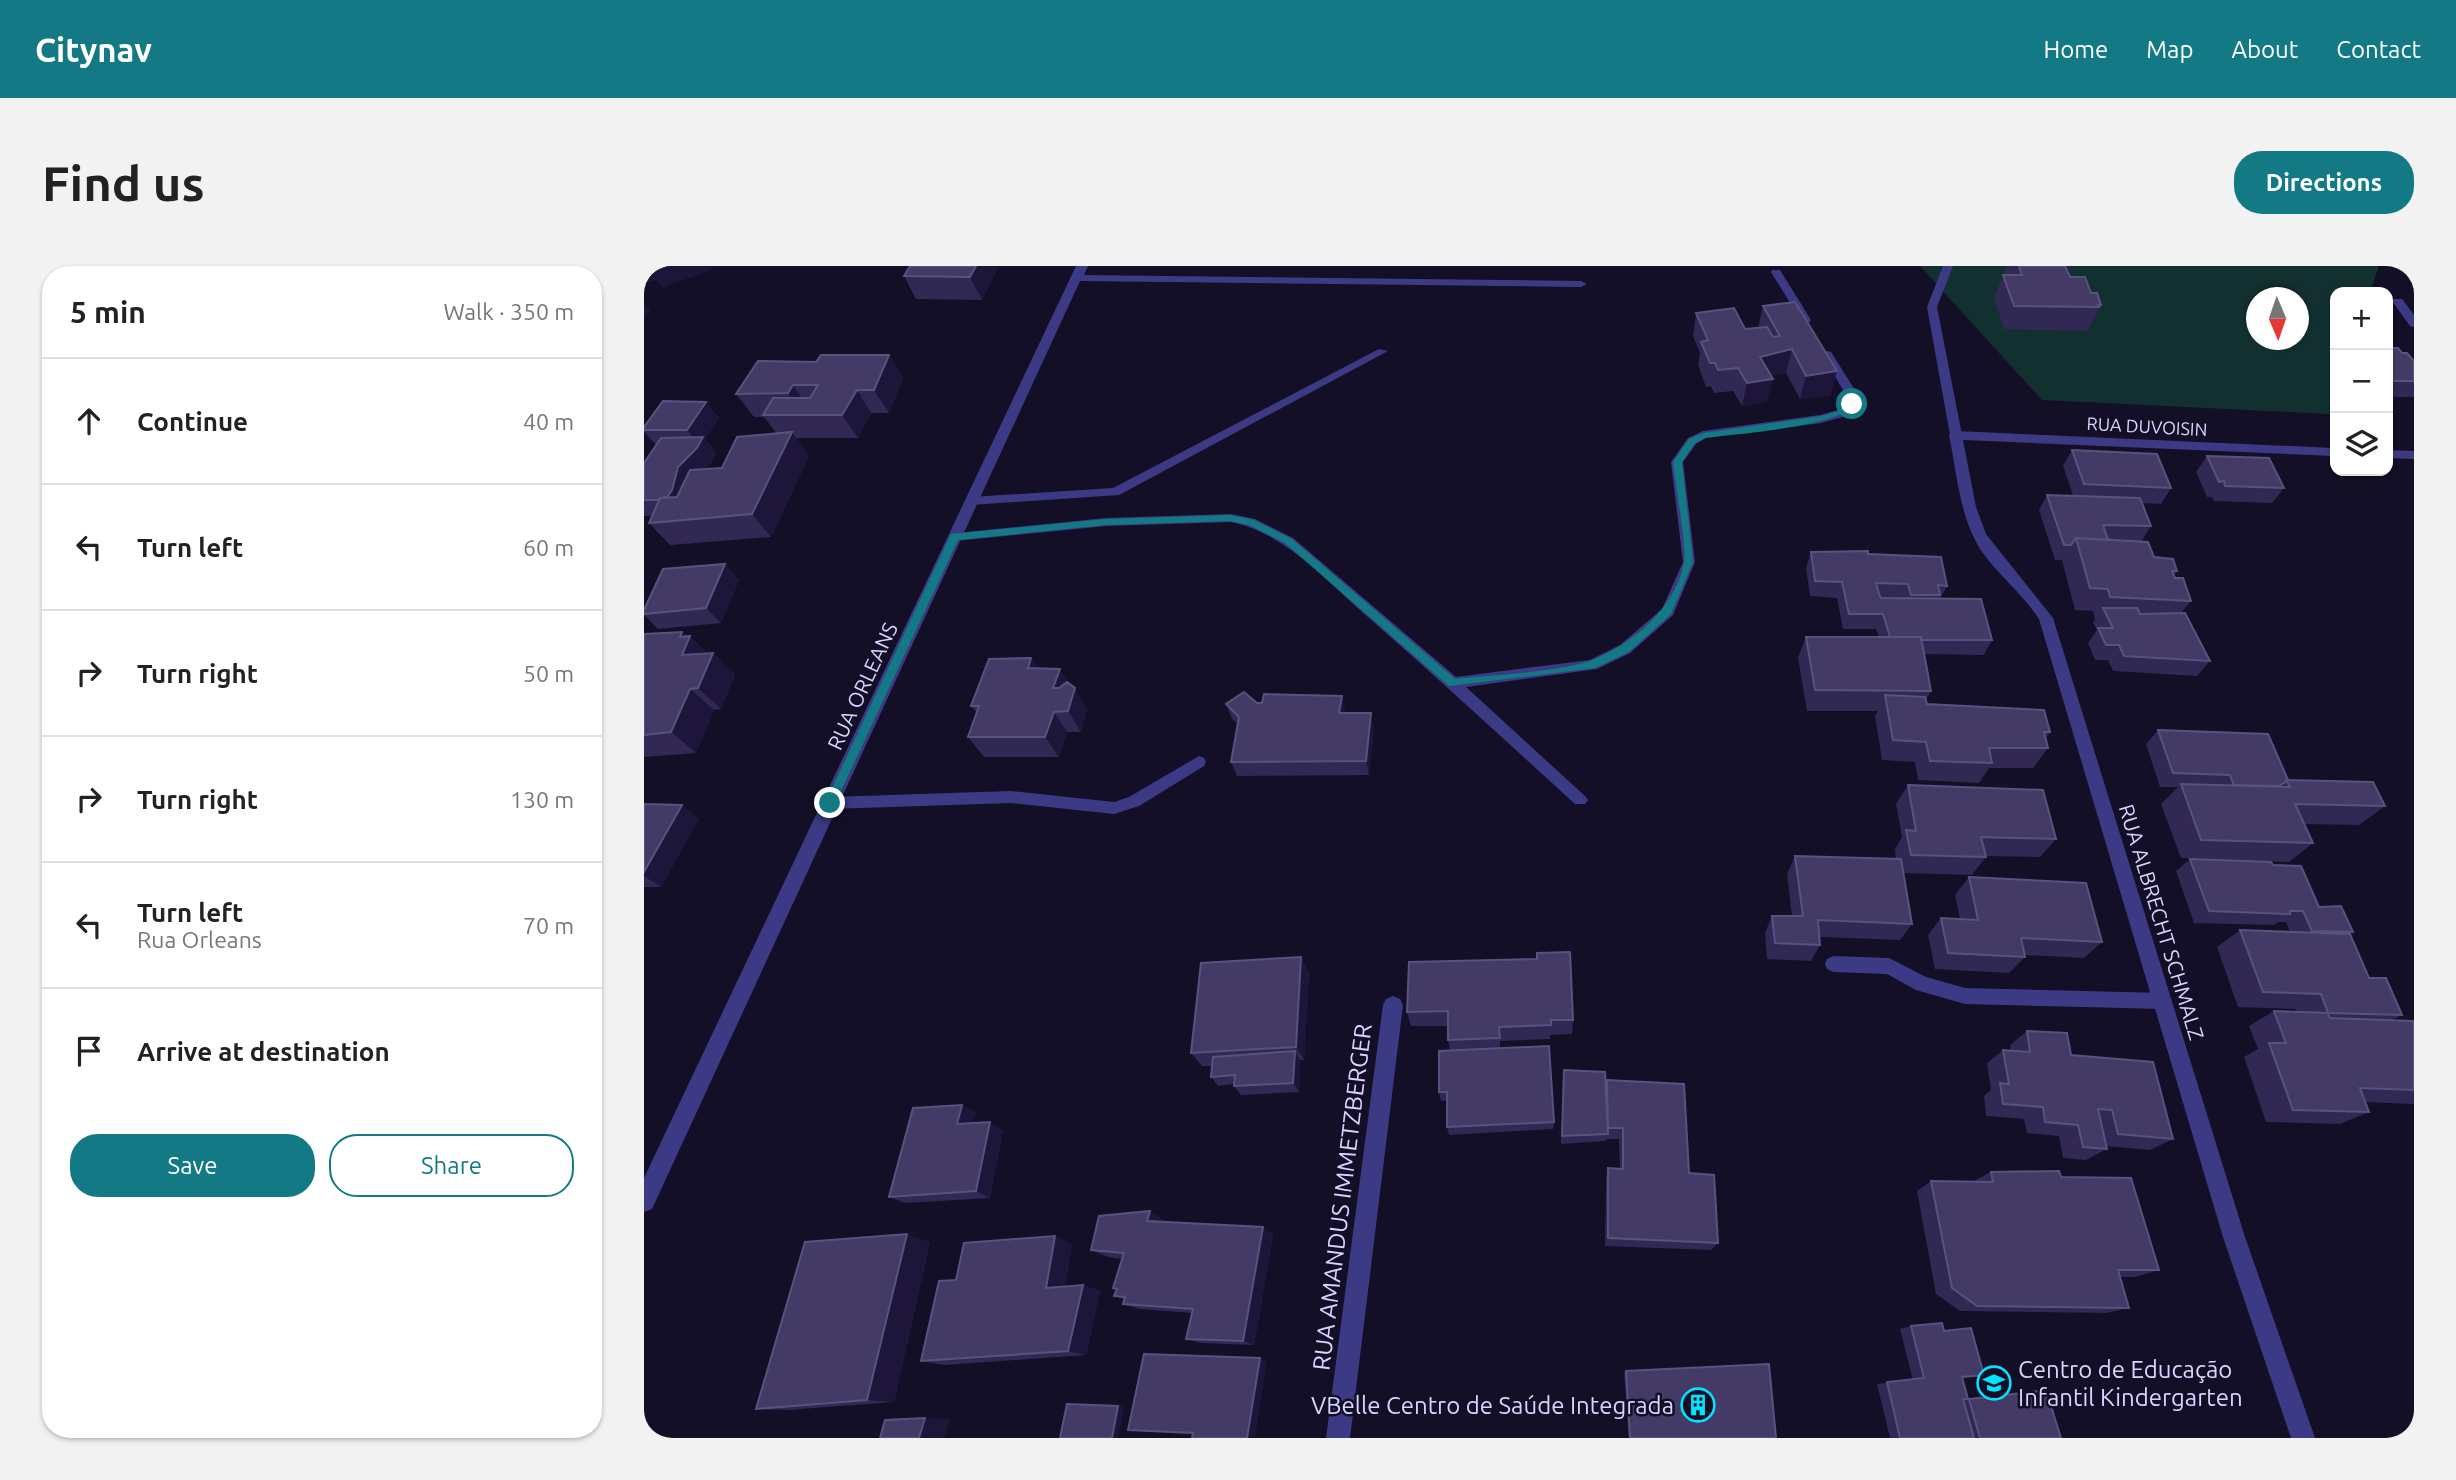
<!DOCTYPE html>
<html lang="en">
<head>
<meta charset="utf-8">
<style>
  :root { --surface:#fff; --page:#f2f2f2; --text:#222; --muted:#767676; --line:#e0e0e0; --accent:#137a85 }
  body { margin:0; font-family:Ubuntu,sans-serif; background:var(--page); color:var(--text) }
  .controls { position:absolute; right:21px; top:21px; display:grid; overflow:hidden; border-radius:14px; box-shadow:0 2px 5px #0004 }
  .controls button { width:63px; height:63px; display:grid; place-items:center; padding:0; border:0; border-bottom:2px solid var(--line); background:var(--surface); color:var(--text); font:35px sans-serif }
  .compass { position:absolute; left:1602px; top:21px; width:63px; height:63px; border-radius:50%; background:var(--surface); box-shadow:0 2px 5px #0004; rotate:178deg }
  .stop { position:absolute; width:21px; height:21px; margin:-16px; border:5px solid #137a85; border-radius:50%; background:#fff }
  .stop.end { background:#137a85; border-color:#fff; box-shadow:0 2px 7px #0008 }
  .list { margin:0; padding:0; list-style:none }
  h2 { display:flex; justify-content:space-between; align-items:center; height:91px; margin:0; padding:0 28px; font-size:30px }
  h2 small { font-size:23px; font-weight:400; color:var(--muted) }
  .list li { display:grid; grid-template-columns:46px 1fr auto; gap:21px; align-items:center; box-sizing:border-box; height:126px; padding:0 28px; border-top:2px solid var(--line) }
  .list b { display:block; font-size:26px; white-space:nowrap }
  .list p { margin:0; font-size:23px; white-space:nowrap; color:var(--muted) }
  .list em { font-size:23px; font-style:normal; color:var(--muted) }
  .actions { display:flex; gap:14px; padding:21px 28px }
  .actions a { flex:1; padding:16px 0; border:2px solid var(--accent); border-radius:28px; text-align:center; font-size:24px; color:var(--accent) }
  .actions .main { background:var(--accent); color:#fff }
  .icon { flex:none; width:38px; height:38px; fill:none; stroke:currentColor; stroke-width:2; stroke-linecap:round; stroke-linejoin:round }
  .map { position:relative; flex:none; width:1770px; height:1172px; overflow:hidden; border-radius:28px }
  header { display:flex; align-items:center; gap:42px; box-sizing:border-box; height:98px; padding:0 35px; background:var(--accent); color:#fff }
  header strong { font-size:33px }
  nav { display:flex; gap:38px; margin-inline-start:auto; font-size:24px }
  .intro { display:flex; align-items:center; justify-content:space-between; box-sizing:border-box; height:168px; padding:0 42px }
  h1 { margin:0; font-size:49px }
  .button { padding:18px 32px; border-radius:28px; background:var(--accent); color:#fff; font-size:24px; font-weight:700 }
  main { display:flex; gap:42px; padding:0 42px }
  aside { flex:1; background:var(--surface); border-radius:28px; box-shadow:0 2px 5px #0004 }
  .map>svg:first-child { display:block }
  .green { fill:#12302f; fill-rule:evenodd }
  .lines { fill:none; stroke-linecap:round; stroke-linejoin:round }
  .service { fill:#3d3a85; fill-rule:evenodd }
  .minor { fill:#3d3a85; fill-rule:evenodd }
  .wall { fill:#312854 }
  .shaded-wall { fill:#1d163a }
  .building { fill:#433a66; stroke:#5a527e; stroke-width:2 }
  .route { fill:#137a85 }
  .labels { text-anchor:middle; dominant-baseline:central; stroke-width:5; stroke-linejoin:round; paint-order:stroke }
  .far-street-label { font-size:18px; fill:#d9d4ff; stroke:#130f26 }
  .street-label { font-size:21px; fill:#d9d4ff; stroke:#130f26 }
  .near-street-label { font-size:24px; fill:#d9d4ff; stroke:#130f26 }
  .near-poi-label { font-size:24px; fill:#d9d4ff; stroke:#130f26; text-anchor:start }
</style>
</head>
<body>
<header>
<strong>Citynav</strong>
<nav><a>Home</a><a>Map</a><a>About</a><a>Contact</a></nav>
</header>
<div class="intro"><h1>Find us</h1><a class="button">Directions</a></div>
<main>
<aside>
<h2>5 min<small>Walk · 350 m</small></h2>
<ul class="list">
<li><svg class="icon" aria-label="ahead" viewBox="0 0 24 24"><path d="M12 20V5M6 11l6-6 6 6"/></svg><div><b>Continue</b></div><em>40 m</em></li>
<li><svg class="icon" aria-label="left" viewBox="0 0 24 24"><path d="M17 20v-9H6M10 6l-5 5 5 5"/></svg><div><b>Turn left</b></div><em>60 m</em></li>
<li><svg class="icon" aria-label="right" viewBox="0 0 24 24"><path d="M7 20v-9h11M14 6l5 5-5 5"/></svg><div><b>Turn right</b></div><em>50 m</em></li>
<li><svg class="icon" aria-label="right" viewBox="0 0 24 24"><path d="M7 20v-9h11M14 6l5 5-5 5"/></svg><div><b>Turn right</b></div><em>130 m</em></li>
<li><svg class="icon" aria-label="left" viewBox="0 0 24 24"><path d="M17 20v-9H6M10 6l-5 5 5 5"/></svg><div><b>Turn left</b><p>Rua Orleans</p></div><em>70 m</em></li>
<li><svg class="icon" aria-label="arrive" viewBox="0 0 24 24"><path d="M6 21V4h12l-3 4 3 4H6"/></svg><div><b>Arrive at destination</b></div></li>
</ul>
<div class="actions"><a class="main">Save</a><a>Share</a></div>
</aside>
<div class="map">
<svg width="1770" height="1172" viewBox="0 0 1770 1172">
  <rect width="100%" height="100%" fill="#130f26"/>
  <path class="green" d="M1276,0h459l-9,26h-35v106l-5,16 -288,-14zM1612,32h42v42h-42z"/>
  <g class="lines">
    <path class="service" d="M1299,0h10l-16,41 25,128 -6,4 -6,-4 -23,-128z
      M1128,4h8l31,50 -1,2h-8l-31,-50z
      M735,83l9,2 -269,144 -148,10 -6,-4 6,-4 142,-9z
      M1183,85l4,1 27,43v9l-12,12 -25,7 -115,15 -10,6 -13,18 12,100 -22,53 -43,38 -33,16 -131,18 119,109 3,4 -3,4h-10c-68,-62 -136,-125 -206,-186 -41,-35 -83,-85 -138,-96l-125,4 -151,15 -6,-4 6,-4 151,-15 125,-4 24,5 38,19 163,139 134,-17 30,-15 42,-36 21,-47 -12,-100 17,-24 15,-7 117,-16 18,-5 8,-7v-8l-24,-41z
      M555,490l5,2 2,4 -2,4 -65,40 -25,8 -103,-11 -181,6 -5,-2 -3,-4 3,-4 5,-2 181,-6 103,11 15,-5z
      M1189,690l56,2 37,19 39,11 198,5 6,2 3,6 -3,6 -6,2 -198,-5 -49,-14 -29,-16 -54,-2 -6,-3 -2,-5 2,-5z"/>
    <path class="minor" d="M432,0h12l-4,9 497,6 6,3 -6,3 -501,-6 -428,928 -8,3v-34z
      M1750,33h8l12,16v12l-4,-1 -18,-25z
      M1312,165l379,17v8l-372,-16 13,67 10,27 67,84 192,619 70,201h-24l-68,-201 -184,-618c-17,-26 -42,-45 -59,-70 -21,-35 -23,-75 -31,-114z
      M1744,184l26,1v8l-26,-1z
      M749,730l7,3 3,6 -53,433h-24l57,-433 3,-6z"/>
  </g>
  <path class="wall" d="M266,0h89l-17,34 -66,-1 -12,-23z
    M1363,0h58l5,11 21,16 10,12 -12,23 -2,3 -83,-2 -10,-31z
    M1119,40l68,89 -31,4 -14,-26 -15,3 -4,26 -25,4 -9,-15 -19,2 -3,-7 -5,1 -8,-22 2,-12 -7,-17 3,-23 49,16 13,-1z
    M1744,82l26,33v16h-26z
    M245,89l14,23 -14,35h-18l-13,25h-62l13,18 -38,81 -101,8 -21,-22 3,-7h-8v-53l12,-18 -12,-13v-5l62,-25 13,16 -14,21 11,14 -6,11 -5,5 17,-1 55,-34 -13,-17h-10l-18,-23 80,-32z
    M1428,184l99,38 -10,16 -19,-1 9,23 -10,16 13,15 23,14 -3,5 17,25 -10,12 29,48 -13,15 -84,-5 -5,-11h-13l-7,-17 9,-13 -4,-7 2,-4 -2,-8 -18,-1 -13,-50h-7l-16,-50 8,-15h26l-10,-29z
    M1563,190l77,32 -12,15 -58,-2 -2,-4h-5l-11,-25z
    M1167,286l57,2 79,32 -7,13 52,41 -8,15 -60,-1 7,37 -5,9 1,4 123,28 -4,6 2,10 -15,20h-44l-10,15 -61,-3 -3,-18 -33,-2 -7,-44 3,-5h-71l-9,-53 8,-21h73l-3,-8h-33l-6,-31 -27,-2 -4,-28z
    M81,298l14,16 -18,43 -63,6 -14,-14v-5z
    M38,366l5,4h3l18,18 5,-1 22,21 -14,35 -7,1 -18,43 -52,4v-123z
    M394,403l31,15 18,25 -6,23h-14l-8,25h-75l-16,-20 9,-24 -6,-7z
    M698,430l3,17 29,14 -5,48 -132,1 -6,-14 7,-38 -6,-5 -6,-15 31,-1z
    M1514,464l130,50 97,26 -26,19 -55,-1 9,19 -24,19 -108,-4 -20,-54 17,-17h-18l-14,-43z
    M1264,519l148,54 -16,18 -54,-1v1l-14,18 -69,-2 9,51 -12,16 -80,-3v8l-9,16 -44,-2 -2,-26 7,-17h20l-5,-42 8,-18 101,3 -1,-10 7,-12 -6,-33z
    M0,538l55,14 -38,69h-17z
    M1546,593l83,6 46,42 34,25 -3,2 19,44 33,37 -10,5 22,1v83l-49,-2 4,10 -29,12 -74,-2 -22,-65 14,-8 -9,-23 25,-15 22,1 -1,-3 -57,-2 -21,-60 23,-17 50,2 -4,-10h-8l-4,3 -80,-2 -18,-52z
    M1325,611l133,65 -18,16 -59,-3v2l-16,16 -74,-4 -7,-34 13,-17 19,1 -5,-24z
    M657,691l8,16 -5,87h-4l-1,32 -58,3 -7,-9v-2l-16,2 -7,-9 1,-11h-10l-11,-13z
    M765,696l164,58 -1,14 -22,1v4l-50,2v7l54,74 -1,7 -104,6 -2,-8v-27l-6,1 -2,-9 11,-41 -2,-11v-14h-37l-4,-14z
    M1383,765l44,24 102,84 -23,11 -44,-4 1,3 -21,11 -23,-2 -4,-22 -32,-3 -3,-14 -38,-3 -2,-20 7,-6 -4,-27 16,-13h8l-1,-5z
    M920,804l42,16 1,-6 82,93 29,70 -7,7 -106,-4 1,-68 2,-10 12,1 -1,-30h-13v2l-45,3z
    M318,839l14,8 -3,10 30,7 -13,68 -85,5 -16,-6z
    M1347,906l70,5 98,93 -24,7h-15l9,31 -23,5 -146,-2 -24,-17 -19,-103 14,-10h43z
    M520,954l-1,2 100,5 10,8 -19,110 -54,-2 -14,-4 6,-26 -53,-4 -16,-5 2,-4 -11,-4 3,-7 5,-30 -14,-2 -17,-7z
    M286,976l-36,160 -106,8 -32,-1z
    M428,978l-7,43 18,-2 17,6 -14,64 -141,10 -24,-4 35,-81z
    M1267,1060l33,5 40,44 -22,3 6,21 93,39h-171l-13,-54 36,-4 -13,-51z
    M982,1105l150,67h-147l-5,-66z"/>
  <path class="shaded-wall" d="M0,0h1l11,14 -12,4z
    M21,0h46l2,3 -51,19 -12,-16z
    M332,0h23l-17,34 -12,-23z
    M0,37l6,7 -6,7z
    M1148,83l-6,24 -31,8 5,-24z
    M245,89l14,23 -14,35 -15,-23z
    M1193,105l-6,24 -31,4 6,-23z
    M1129,113l-6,23 -25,4 5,-23z
    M149,119l16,24 -6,6 -15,-22z
    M213,124l14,23 -13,25 -16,-23z
    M62,136l13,16 -14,21 11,14 -6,11 -19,19 -5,23 -21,-6 13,-33 21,-22 -12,-15z
    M148,166l17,24 -38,81 -19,-23z
    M81,298l14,16 -18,43 -15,-15z
    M38,366l7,6 1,-2 22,21 1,-4 22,21 -14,35 -23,-21 -16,-33 -2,-18z
    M387,392l14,21 -17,-11z
    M416,403l13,21 -20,-2z
    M431,422l12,21 -6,23 -13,-21z
    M46,423l24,21 -18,43 -25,-21z
    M698,430l3,14 -2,17 -4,-14z
    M410,446l13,20 -8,25 -14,-20z
    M727,447l3,14 -5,48 -3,-14z
    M38,539l17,13 -38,69 -17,-11v-4z
    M657,691l8,16 -5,87 -8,-13z
    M651,785l5,9 -1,32 -6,-9z
    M318,839l14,8 -5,19 -14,-8z
    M346,856l13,8 -13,68 -14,-7z
    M506,945l14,9 -3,9 -14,-8z
    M619,961l10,8 -19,110 -11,-4z
    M263,968l23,8 -36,160 -27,-2z
    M411,970l17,8 -8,50 -18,-6z
    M439,1019l17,6 -14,64 -18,-4z
    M616,1092l7,3 -12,77h-8z
    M474,1140l6,1 -6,31h-6z
    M281,1152l25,1 -6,19h-25z"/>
  <path class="building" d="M1,0h20l-15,6z
    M266,0h66l-6,11 -66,-1z
    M1375,0h46l5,11h15l6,16h6l4,12h-3l1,2 -85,-1 -11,-31h19z
    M1151,36l42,69 -31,5 -14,-27 -32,8 13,22 -26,4 -9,-15 -20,2 -3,-7h-5l-9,-21 7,-2 -12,-27 38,-5 11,21 22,-2 6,10 7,-1 -17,-30z
    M1744,82h10l4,5h5l7,8v20h-24l-2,-4v-20h1l-1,-1z
    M177,89h68l-15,35h-17l-15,25h-79l10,-17h37l8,-13h-25l-5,8 -52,1 22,-33 58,1z
    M19,135l43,1 -19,28h-43v-3z
    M148,166l-40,82 -103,9 11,-25 17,-1 13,-27 32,-2 15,-31z
    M59,171l-6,11 -19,19 -6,23 -5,7 -7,1 -1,2h-15v-37l17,-25z
    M1428,184l85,4 14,34 -87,-4z
    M1563,190l62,2 15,30 -59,-2 -1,-5 -5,1z
    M1403,229l93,3 11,28 -48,-1 5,15 -32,-2 -5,7h-7z
    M1432,272l72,4 6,15 19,2 4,12h-5l3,7h8l8,23 -81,-4 -2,-8 -18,-1z
    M1224,285v3l73,3 6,29 -9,-1 2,10h-29l-3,-11 -32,-1 3,11 2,4 100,1 11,41h-71v-3h-31l-7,-23h-34l-7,-32 -27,-1 -4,-29z
    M81,298l-19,44 -62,6v-4l19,-41z
    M1459,342h34l3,6 45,-1 25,48 -86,-5 -5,-11h-13l-8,-17h15z
    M38,366l-2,5 10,-1 -8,19 31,-2 -15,35 -8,1 -19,43 -27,3v-101z
    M1162,371h115l10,54 -116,-1z
    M387,392l-3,10 32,1 -7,19h6l8,-6 8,6 -7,23 -14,1 -9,25h-77l11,-31h-8l18,-47z
    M600,426l13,11h5l2,-9 78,2 -3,17h32l-5,48 -135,1 8,-45 -13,-13z
    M1241,429l40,2 2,7 117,6 6,22h-6l4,16h-59l3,15 -62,-2 -4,-19 -33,-2z
    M1514,464l110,4 20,46 -9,6 -45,-1 -4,-10 -57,-2z
    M1642,514l87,2 12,24 -90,-2 18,39 -112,-3 -20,-56 109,3z
    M1264,519l135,5 13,49 -75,-2 5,20 -75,-2 -5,-25 10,1z
    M0,538l38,1 -38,67z
    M1151,590l106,3 11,65 -94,-4 2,25 -45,-2 -3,-27h31z
    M1546,593l81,3 2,3 28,1 18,41 22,-1 12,26 -41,-1 -9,-20h-13v3l-81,-3z
    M1325,611l117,6 16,59 -81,-4 4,19 -77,-4 -7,-35 37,2z
    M1596,664l110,4 19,44h17l16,37 -74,-2 -7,-19 -58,-2z
    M926,686l3,68h-22v5l-52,2 1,11 -52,2v-29l-41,1 2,-50 128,-3v-6z
    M657,691l-5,90 -105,6 10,-90z
    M1630,745l54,2 2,5 84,3v69l-54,-2 9,24 -76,-2 -24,-67h17z
    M1383,765l40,2 4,22 82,7 20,77 -55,-5 -6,-24 -14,-1 9,40 -24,-2 -5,-22 -33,-3 -2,-15 -40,-3 -3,-21 9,1 -6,-34 27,2z
    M905,780l5,76 -107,5v-35h-8v-41z
    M651,785l-2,32 -59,3 1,-11 -24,2 2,-20z
    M920,804l41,2 3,62 -46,2z
    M963,814l77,4 5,89 25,2 4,68 -110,-5v-70l15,1v-41h-15z
    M318,839l-5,19 33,-2 -14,69 -87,6 24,-89z
    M1415,905l2,6 70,1 28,92h-41l11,38 -152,-2 -25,-18 -21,-107 62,1 -2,-10z
    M506,945l-3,10 116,6 -20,114 -57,-2 7,-30 -70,-5 2,-7 -11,-1 3,-7 -4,-1 11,-35 -33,-3 8,-34z
    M263,968l-40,166 -111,9 49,-167z
    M411,970l-9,52 37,-3 -15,66 -147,10 18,-80 17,-1 8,-37z
    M1298,1057l2,8 27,-3 13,47 -22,2 6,22h-5l11,39h-74l-13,-56 37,-4 -13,-52z
    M500,1088l116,4 -13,80h-55l1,-5 -65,-3z
    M1125,1098l7,74h-146l-4,-67z
    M1402,1124l15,48h-81l-11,-39z
    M423,1138l51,2 -6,32h-52z
    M281,1152l-6,20h-39l5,-18z"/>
  <path class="route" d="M1205,136l7,2c-22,24 -116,29 -151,34l-10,5 -13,19 11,100 -22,52 -42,38 -34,16 -146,18 -164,-143 -36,-18 -19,-4 -124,4 -148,15 -124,266 -4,1 -5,-4 126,-269 155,-15 124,-4 24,5 38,19 163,140c36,-4 106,-7 137,-19 41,-16 83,-52 92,-97 3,-17 -9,-79 -11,-101l16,-23 14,-6 118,-17 18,-5z"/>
  <defs>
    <symbol id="school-ring" viewBox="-11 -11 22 22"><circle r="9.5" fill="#130f26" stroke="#00e5ff" stroke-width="1.5"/><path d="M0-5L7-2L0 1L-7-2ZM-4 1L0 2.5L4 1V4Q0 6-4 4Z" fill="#00e5ff"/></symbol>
    <symbol id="building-ring" viewBox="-11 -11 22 22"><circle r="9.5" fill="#130f26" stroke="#00e5ff" stroke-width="1.5"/><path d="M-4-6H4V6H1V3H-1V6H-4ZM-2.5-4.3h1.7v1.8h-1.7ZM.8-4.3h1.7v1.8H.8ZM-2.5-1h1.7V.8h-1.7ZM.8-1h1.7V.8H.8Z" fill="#00e5ff"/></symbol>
  </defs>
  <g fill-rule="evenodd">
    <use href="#school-ring" x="1331" y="1098" width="38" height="38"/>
    <use href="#building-ring" x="1035" y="1120" width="38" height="38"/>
  </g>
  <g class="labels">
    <g class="far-street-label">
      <text transform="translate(1503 160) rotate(3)">RUA DUVOISIN</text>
    </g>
    <g class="street-label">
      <text transform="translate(218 420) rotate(-65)">RUA ORLEANS</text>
      <text transform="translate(1518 656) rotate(73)">RUA ALBRECHT SCHMALZ</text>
    </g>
    <g class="near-street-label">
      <text transform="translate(698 931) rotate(-83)">RUA AMANDUS IMMETZBERGER</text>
    </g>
    <g class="near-poi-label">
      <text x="1374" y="1103">Centro de Educação<tspan x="1374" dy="28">Infantil Kindergarten</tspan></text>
      <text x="1030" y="1139" text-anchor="end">VBelle Centro de Saúde Integrada</text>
    </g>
  </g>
</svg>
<div class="controls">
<button>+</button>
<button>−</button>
<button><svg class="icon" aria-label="layers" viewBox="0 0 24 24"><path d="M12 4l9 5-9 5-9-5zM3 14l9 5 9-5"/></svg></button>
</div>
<svg class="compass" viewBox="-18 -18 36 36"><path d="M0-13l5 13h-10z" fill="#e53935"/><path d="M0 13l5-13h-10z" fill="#767676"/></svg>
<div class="stop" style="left:1208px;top:138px"></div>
<div class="stop end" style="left:186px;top:537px"></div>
</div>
</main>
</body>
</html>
